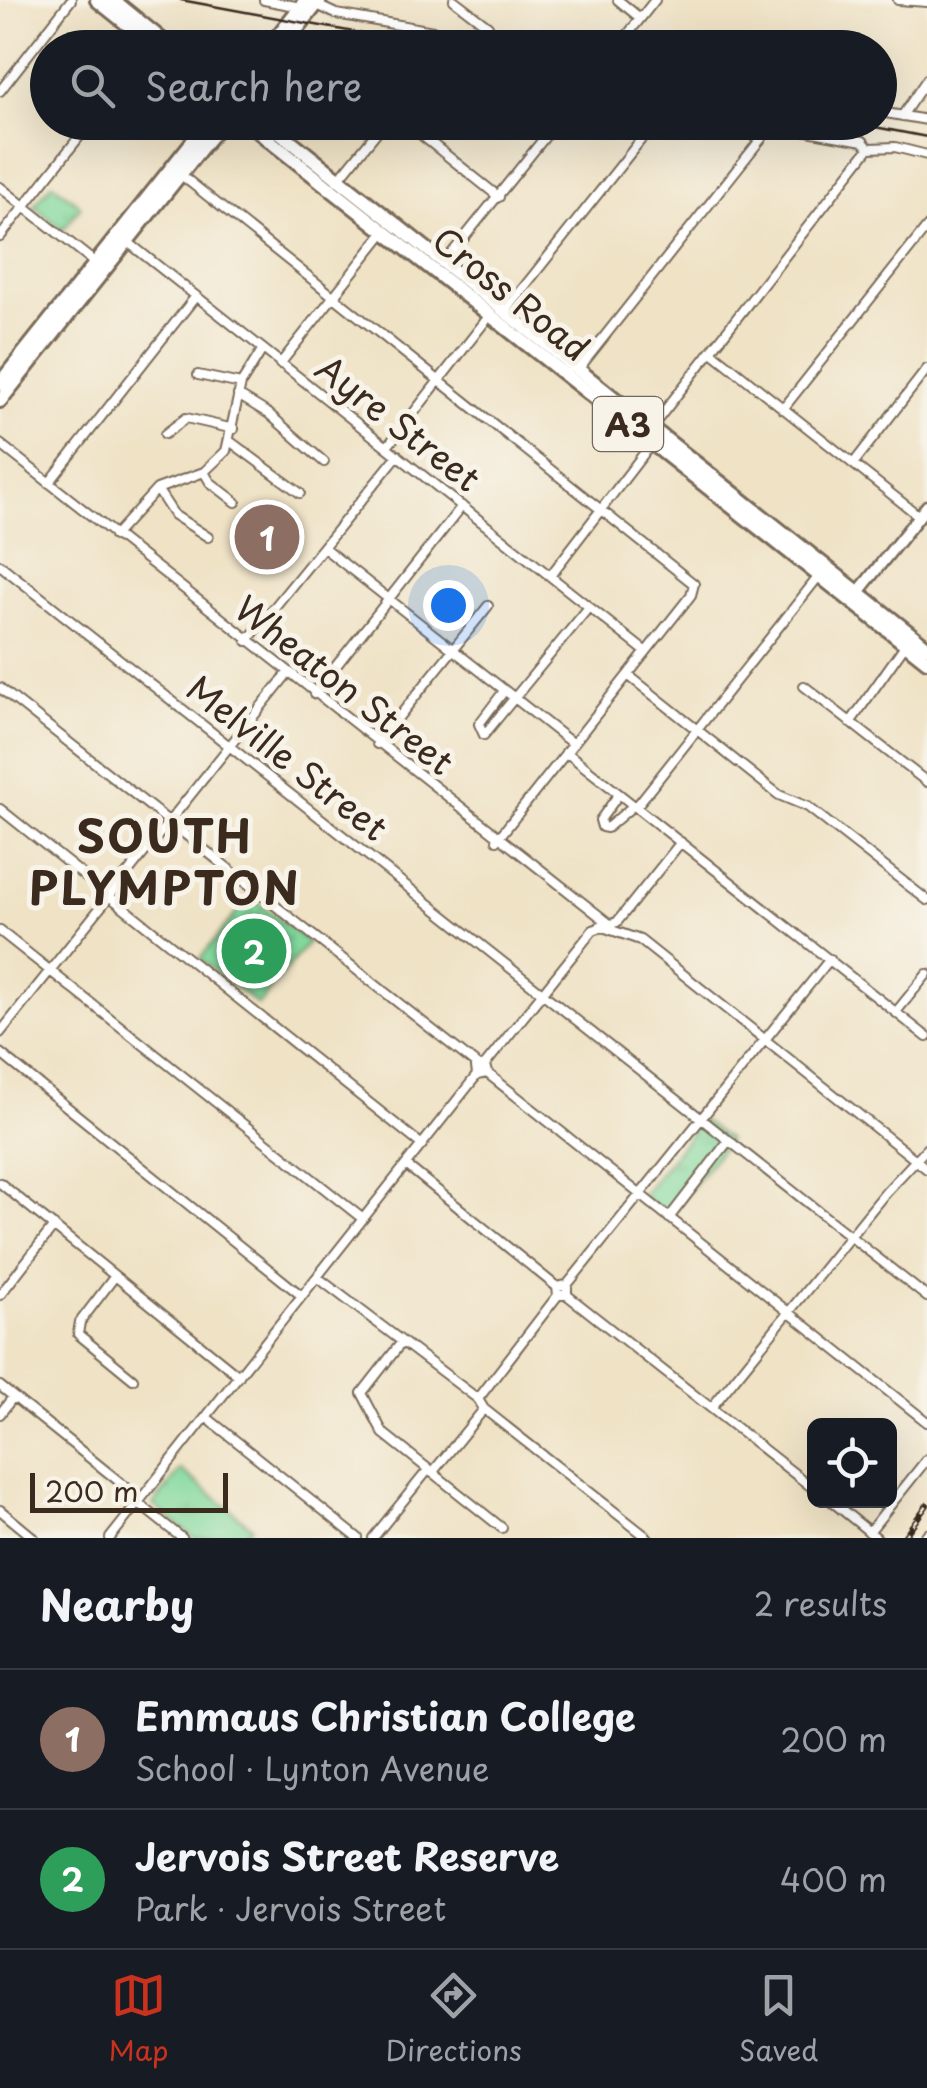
<!DOCTYPE html>
<html lang="en">
<head>
<meta charset="utf-8">
<style>
  :root { --surface:#171b24; --page:#20242c; --text:#f1f3f6; --muted:#9ea1a6; --line:#363941; --accent:#c8321e }
  body { margin:0; font-family:"Playpen Sans",sans-serif; background:var(--page); color:var(--text) }
  .controls { position:absolute; right:30px; bottom:30px; display:grid; overflow:hidden; border-radius:15px; box-shadow:0 10px 40px #0002 }
  .controls button { width:90px; height:90px; display:grid; place-items:center; padding:0; border:0; border-bottom:2px solid var(--line); background:var(--surface); color:var(--text); font:50px sans-serif }
  .scale { position:absolute; left:30px; bottom:25px; width:198px; box-sizing:border-box; padding-left:10px; border:5px solid #3b2a1e; border-top:0; font-size:28px; line-height:35px; white-space:nowrap; color:#3b2a1e; -webkit-text-stroke:8px #f7f3e8; paint-order:stroke }
  .you { position:absolute; left:448px; top:605px; width:35px; height:35px; margin:-25px; border:8px solid #fff; border-radius:50%; background:#1a73e8; box-shadow:0 0 0 15px #1a73e833 }
  .badge { display:grid; place-items:center; width:65px; height:65px; border-radius:50%; background:var(--accent); color:#fff; font-size:32px; font-weight:700 }
  .pin { position:absolute; translate:-50% -50%; border:5px solid #fff; box-shadow:0 2px 10px #0006 }
  .list { margin:0; padding:0; list-style:none }
  h2 { display:flex; justify-content:space-between; align-items:center; height:130px; margin:0; padding:0 40px; font-size:42px }
  h2 small { font-size:32px; font-weight:400; color:var(--muted) }
  .list li { display:grid; grid-template-columns:65px 1fr auto; gap:30px; align-items:center; box-sizing:border-box; height:140px; padding:0 40px; border-top:2px solid var(--line) }
  .list b { display:block; font-size:38px; white-space:nowrap }
  .list p { margin:0; font-size:32px; white-space:nowrap; color:var(--muted) }
  .list em { font-size:32px; font-style:normal; color:var(--muted) }
  .icon { flex:none; width:55px; height:55px; fill:none; stroke:currentColor; stroke-width:2; stroke-linecap:round; stroke-linejoin:round }
  .map { position:relative; flex:none; width:927px; height:1538px; overflow:hidden }
  .search { position:absolute; background:var(--surface); box-shadow:0 10px 40px #0002; left:30px; right:30px; top:30px; height:110px; display:flex; align-items:center; gap:25px; box-sizing:border-box; padding:0 35px; border-radius:55px; color:var(--muted); font-size:38px }
  .sheet { height:410px; background:var(--surface) }
  nav { display:flex; justify-content:space-around; align-items:center; box-sizing:border-box; height:140px; border-top:2px solid var(--line); background:var(--surface); font-size:28px; color:var(--muted) }
  nav a { display:grid; justify-items:center; gap:5px }
  nav .on { color:var(--accent) }
  .map>svg:first-child { display:block }
  .grass { fill:url(#grass-tufts); stroke:#5e825e; stroke-width:2.5 }
  .lines { fill:none; stroke-linecap:round; stroke-linejoin:round }
  .minor-casing { stroke:#7a6a58; stroke-width:12 }
  .tertiary-casing { stroke:#7a6a58; stroke-width:15 }
  .primary-casing { stroke:#7a6a58; stroke-width:18 }
  .trunk-casing { stroke:#7a6a58; stroke-width:18 }
  .minor { stroke:#fff; stroke-width:8 }
  .tertiary { stroke:#fff; stroke-width:10 }
  .primary { stroke:#fff; stroke-width:12 }
  .trunk { stroke:#fff; stroke-width:12 }
  .tram { stroke:#3b2a1e; stroke-width:2.5 }
  .rail-casing { stroke:#3b2a1e; stroke-width:6 }
  .rail { stroke:#f7f3e8; stroke-width:2.5; stroke-dasharray:8; stroke-linecap:butt }
  .labels { text-anchor:middle; dominant-baseline:central; stroke-width:10; stroke-linejoin:round; paint-order:stroke }
  .shield { fill:#f7f3e8; stroke:#73665b; stroke-width:2.5 }
  .shield-label { font-size:32px; font-weight:bold; fill:#3b2a1e }
  .street-label { font-size:35px; fill:#3b2a1e; stroke:#f7f3e8 }
  .district-label { font-size:45px; font-weight:bold; letter-spacing:2.5px; fill:#3b2a1e; stroke:#f7f3e8 }
</style>
</head>
<body>
<div class="map">
<svg width="927" height="1538" viewBox="0 0 927 1538">
  <defs>
    <pattern id="grass-tufts" width="24" height="20" patternUnits="userSpaceOnUse" patternTransform="scale(2.5)"><rect width="24" height="20" fill="#82d99d"/><path d="M3 7l-1-3M5 7V3M7 7l1-3M15 17l-1-3M17 17v-4M19 17l1-3" fill="none" stroke="#71ba87"/></pattern>
  </defs>
  <rect width="100%" height="100%" fill="#f7f3e8"/>
  <filter id="ink" filterUnits="userSpaceOnUse"><feTurbulence type="fractalNoise" baseFrequency=".01" numOctaves="2"/><feDisplacementMap in="SourceGraphic" scale="20" xChannelSelector="R" yChannelSelector="G"/><feConvolveMatrix kernelMatrix="1 2 1 2 8 2 1 2 1" color-interpolation-filters="sRGB"/></filter>
  <filter id="wash" filterUnits="userSpaceOnUse"><feTurbulence type="fractalNoise" baseFrequency=".0048" numOctaves="4" result="noise"/><feDisplacementMap in="SourceGraphic" scale="40" xChannelSelector="R" yChannelSelector="G"/><feGaussianBlur stdDeviation="2.25" result="paint"/><feColorMatrix in="noise" values="0 0 0 0 0 0 0 0 0 0 0 0 0 0 0 0 0 1.4 0 .05"/><feComposite in="paint" operator="in"/></filter>
  <g filter="url(#wash)">
    <rect width="100%" height="100%" fill="#efe2c5"/>
    <path class="grass" d="M52,183l29,23 -18,24 -29,-24z
      M250,896l58,46 -50,63 -58,-46z
      M702,1120l26,20 -60,78 -27,-22z
      M181,1470l71,57 -9,11h-49l-41,-33z"/>
  </g>
  <g filter="url(#ink)">
    <g class="lines">
      <defs>
        <path id="minor" d="M264,0l37,7
          M454,0l34,26 4,14
          M618,0l22,18
          M898,0l29,2
          M317,5l19,9 194,34
          M290,38l57,10
          M617,48l38,-48
          M0,91l71,-91
          M880,112l47,8
          M902,116l25,-37
          M405,122l94,75
          M758,122l105,19 6,7 26,-1 32,8
          M180,174l514,410 -3,11 -194,245
          M337,181l48,-59
          M0,187l98,78
          M0,237l91,-115
          M124,239l522,413
          M444,263l113,-141
          M505,311l150,-189
          M712,352l207,164
          M280,364l106,-134
          M577,371l195,-246
          M198,375l43,9
          M238,395l31,19 55,48
          M783,409l144,-182
          M652,427l217,-279
          M165,434l21,-16 48,11
          M231,442l69,51
          M0,444l611,481
          M387,447l103,-132
          M853,464l74,-95
          M204,472l6,10 26,20
          M49,483l147,-187
          M157,489l17,26 34,22
          M114,536l43,-47 47,-17 22,-21 15,-67 21,-34
          M324,548l249,196
          M0,565l927,732
          M550,576l102,-133
          M247,641l151,-186
          M628,675l151,120 29,12 119,93
          M804,686l123,96
          M0,688l477,377
          M504,691l-25,33 5,11 105,-128
          M314,694l148,-188
          M850,723l55,-78
          M377,744l111,-138
          M566,752l361,285
          M619,794l-19,26 2,7 5,1 27,-23
          M636,807l183,-231
          M0,809l422,336
          M600,926l40,14 287,229
          M0,931l363,288
          M896,1012l31,-38
          M0,1033l288,-360
          M0,1053l302,243
          M485,1065l108,-135 24,-8 64,-80
          M487,1073l440,349
          M406,1165l151,122
          M0,1183l239,193
          M669,1218l60,-78
          M115,1276l-35,46 -2,12 55,45
          M317,1277l161,122 6,10 164,129
          M567,1285v10h-9l-1,-8 10,-2 263,-326
          M0,1295l54,-69
          M567,1295l247,194
          M401,1343l-39,50 21,40 119,95
          M0,1386l141,113
          M478,1399l80,-104
          M712,1407l174,-215 41,-44
          M0,1414l13,-17
          M206,1417l152,121
          M432,1473l52,-64
          M830,1500l47,38
          M138,1503l44,35
          M0,1510l34,28
          M869,1532l58,-73
          M110,1538l367,-463 -1,-8 9,-2 2,8 -10,2
          M373,1538l55,-68
          M924,1538l3,-4"/>
        <path id="tertiary" d="M856,595l71,-89"/>
        <path id="primary" d="M268,48l38,-48
          M282,48l38,-48
          M0,383l208,-261
          M0,401l222,-279"/>
        <path id="trunk" d="M97,0l60,48
          M113,0l59,48
          M246,122l681,539
          M267,122l660,525"/>
      </defs>
      <use href="#minor" class="minor-casing"/>
      <use href="#tertiary" class="tertiary-casing"/>
      <use href="#primary" class="primary-casing"/>
      <use href="#trunk" class="trunk-casing"/>
      <use href="#minor" class="minor"/>
      <use href="#tertiary" class="tertiary"/>
      <use href="#primary" class="primary"/>
      <use href="#trunk" class="trunk"/>
      <path class="tram" d="M181,0l259,48
        M849,122l78,15"/>
      <defs>
        <path id="rail" d="M903,1538l24,-33"/>
      </defs>
      <use href="#rail" class="rail-casing"/>
      <use href="#rail" class="rail"/>
    </g>
  </g>
  <g class="labels">
    <rect class="shield" x="593" y="397" width="70" height="54" rx="8"/>
    <g class="shield-label">
      <text x="628" y="424">A3</text>
    </g>
    <g class="street-label">
      <text transform="translate(512 293) rotate(39)">Cross Road</text>
      <text transform="translate(399 422) rotate(38)">Ayre Street</text>
      <text transform="translate(345 684) rotate(38)">Wheaton Street</text>
      <text transform="translate(288 757) rotate(38)">Melville Street</text>
    </g>
    <g class="district-label">
      <text x="165" y="834">SOUTH<tspan x="165" dy="52">PLYMPTON</tspan></text>
    </g>
  </g>
</svg>
<div class="controls">
<button><svg class="icon" aria-label="locate" viewBox="0 0 24 24"><circle cx="12" cy="12" r="6"/><path d="M12 2v4M12 18v4M2 12h4M18 12h4"/></svg></button>
</div>
<div class="scale">200 m</div>
<div class="you"></div>
<div class="pin badge" style="left:267px;top:537px;background:#8d6e63">1</div>
<div class="pin badge" style="left:254px;top:951px;background:#2e9e5b">2</div>
<div class="search"><svg class="icon" aria-label="search" viewBox="0 0 24 24"><circle cx="10" cy="10" r="6"/><path d="M15 15l6 6"/></svg>Search here</div>
</div>
<section class="sheet">
<h2>Nearby<small>2 results</small></h2>
<ul class="list">
<li><span class="badge" style="background:#8d6e63">1</span><div><b>Emmaus Christian College</b><p>School · Lynton Avenue</p></div><em>200 m</em></li>
<li><span class="badge" style="background:#2e9e5b">2</span><div><b>Jervois Street Reserve</b><p>Park · Jervois Street</p></div><em>400 m</em></li>
</ul>
</section>
<nav>
<a class="on"><svg class="icon" aria-label="map" viewBox="0 0 24 24"><path d="M3 6l6-2 6 2 6-2v14l-6 2-6-2-6 2zM9 4v14M15 6v14"/></svg>Map</a>
<a><svg class="icon" aria-label="directions" viewBox="0 0 24 24"><path d="M12 3l9 9-9 9-9-9zM9 14v-3h6M13 9l2 2-2 2"/></svg>Directions</a>
<a><svg class="icon" aria-label="saved" viewBox="0 0 24 24"><path d="M7 4h10v16l-5-4-5 4z"/></svg>Saved</a>
</nav>
</body>
</html>
